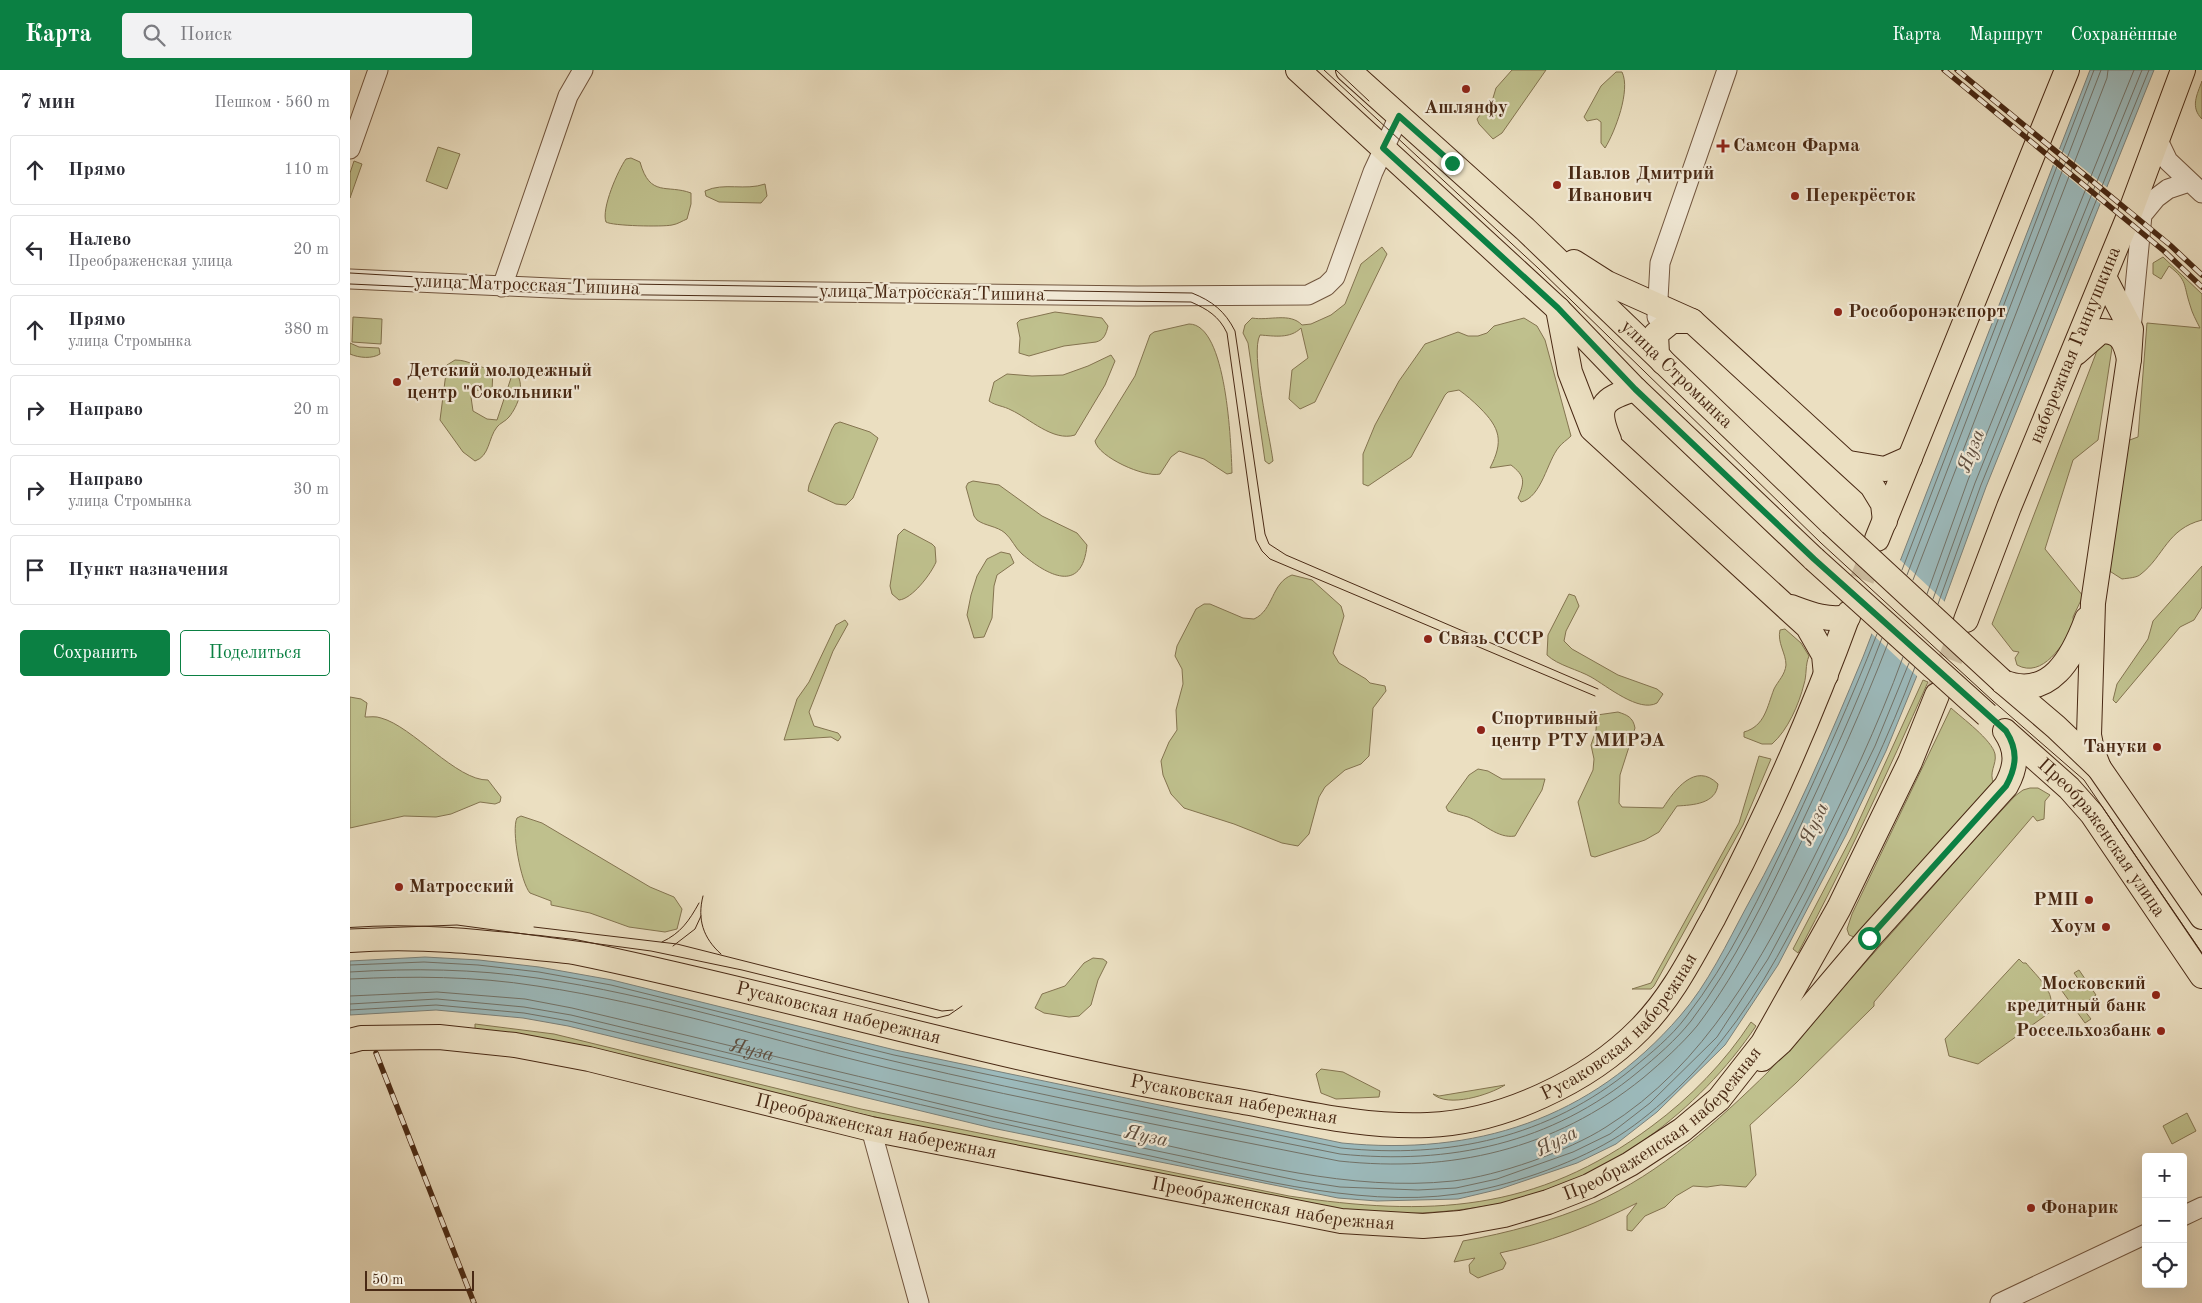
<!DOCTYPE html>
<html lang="ru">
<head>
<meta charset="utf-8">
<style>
  :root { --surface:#fff; --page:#f2f2f3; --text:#2b2b33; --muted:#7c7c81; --line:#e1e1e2; --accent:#0b8043 }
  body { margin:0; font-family:"Old Standard TT",serif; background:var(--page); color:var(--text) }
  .controls { position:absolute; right:15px; bottom:15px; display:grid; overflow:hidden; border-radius:5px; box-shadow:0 5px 20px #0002 }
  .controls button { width:45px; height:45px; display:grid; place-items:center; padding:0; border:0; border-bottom:1px solid var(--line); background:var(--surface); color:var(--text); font:25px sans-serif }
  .scale { position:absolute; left:15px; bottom:12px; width:109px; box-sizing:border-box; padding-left:5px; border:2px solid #492914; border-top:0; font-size:14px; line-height:18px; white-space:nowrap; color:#492914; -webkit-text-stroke:4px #f2ead7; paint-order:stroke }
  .stop { position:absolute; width:15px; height:15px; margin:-11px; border:4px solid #0b8043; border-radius:50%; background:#fff }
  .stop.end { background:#0b8043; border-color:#fff; box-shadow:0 1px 5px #0008 }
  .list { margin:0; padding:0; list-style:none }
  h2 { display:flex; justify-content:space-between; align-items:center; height:65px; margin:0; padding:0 20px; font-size:21px }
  h2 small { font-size:16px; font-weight:400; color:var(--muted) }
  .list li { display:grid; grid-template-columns:32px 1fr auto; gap:15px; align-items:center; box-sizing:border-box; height:70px; margin:0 10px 10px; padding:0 10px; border:1px solid var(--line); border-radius:5px }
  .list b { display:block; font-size:19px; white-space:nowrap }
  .list p { margin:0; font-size:16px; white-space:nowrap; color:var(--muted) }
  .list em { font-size:16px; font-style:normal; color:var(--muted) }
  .actions { display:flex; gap:10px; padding:15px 20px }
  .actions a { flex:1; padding:11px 0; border:1px solid var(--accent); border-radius:5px; text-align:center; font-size:18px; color:var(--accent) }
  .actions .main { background:var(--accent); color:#fff }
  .icon { flex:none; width:28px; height:28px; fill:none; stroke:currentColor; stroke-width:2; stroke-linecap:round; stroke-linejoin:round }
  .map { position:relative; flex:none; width:1852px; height:1233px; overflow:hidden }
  header { display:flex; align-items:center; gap:30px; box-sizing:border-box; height:70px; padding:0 25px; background:var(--accent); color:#fff }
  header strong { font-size:24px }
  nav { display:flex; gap:28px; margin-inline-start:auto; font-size:18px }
  .search { width:350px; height:45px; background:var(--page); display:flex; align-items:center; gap:12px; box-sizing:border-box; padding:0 18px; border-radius:5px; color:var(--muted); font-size:19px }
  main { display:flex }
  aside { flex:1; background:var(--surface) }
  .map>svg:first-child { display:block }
  .green { fill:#bfc08d; stroke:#847450 }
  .water { fill:#9cbabc; stroke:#7b8079 }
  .pier { fill:#ebdfc1 }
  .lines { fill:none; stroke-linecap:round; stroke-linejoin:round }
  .shore { stroke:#727268; stroke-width:1 }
  .major-tunnel { stroke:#cbbb9e; stroke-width:24; stroke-dasharray:24 12; stroke-linecap:butt }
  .minor-casing { stroke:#72563f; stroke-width:21 }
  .major-casing { stroke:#492914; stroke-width:26 }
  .minor { stroke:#f2ead7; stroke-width:19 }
  .major { stroke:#ebdfc1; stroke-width:24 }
  .tram { stroke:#492914; stroke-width:1 }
  .rail-casing { stroke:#492914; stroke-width:5.5 }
  .rail { stroke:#f2ead7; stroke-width:4; stroke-dasharray:11; stroke-linecap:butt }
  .major-bridge-casing { stroke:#492914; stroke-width:26; stroke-linecap:butt }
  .major-bridge { stroke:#ebdfc1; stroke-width:24 }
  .route { stroke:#0b8043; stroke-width:6 }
  .poi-dot { fill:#8f2418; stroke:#f2ead7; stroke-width:2 }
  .labels { text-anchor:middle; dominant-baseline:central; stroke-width:4.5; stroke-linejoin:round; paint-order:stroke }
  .poi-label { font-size:19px; font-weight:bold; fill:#492914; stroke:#f2ead7; text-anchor:start }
  .street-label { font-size:19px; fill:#492914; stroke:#f2ead7 }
  .water-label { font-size:20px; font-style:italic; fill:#5e4d3e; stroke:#f2ead7 }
</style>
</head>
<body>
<header>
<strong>Карта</strong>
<div class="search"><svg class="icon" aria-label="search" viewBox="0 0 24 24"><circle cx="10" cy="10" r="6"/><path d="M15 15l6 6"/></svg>Поиск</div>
<nav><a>Карта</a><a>Маршрут</a><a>Сохранённые</a></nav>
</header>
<main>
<aside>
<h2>7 мин<small>Пешком · 560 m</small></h2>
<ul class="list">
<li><svg class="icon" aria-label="ahead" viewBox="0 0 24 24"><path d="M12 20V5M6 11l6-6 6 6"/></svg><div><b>Прямо</b></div><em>110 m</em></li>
<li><svg class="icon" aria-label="left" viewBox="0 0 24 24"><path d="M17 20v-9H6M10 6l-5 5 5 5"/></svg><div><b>Налево</b><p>Преображенская улица</p></div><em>20 m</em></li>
<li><svg class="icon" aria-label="ahead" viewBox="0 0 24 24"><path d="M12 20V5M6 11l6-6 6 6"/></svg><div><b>Прямо</b><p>улица Стромынка</p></div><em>380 m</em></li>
<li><svg class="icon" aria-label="right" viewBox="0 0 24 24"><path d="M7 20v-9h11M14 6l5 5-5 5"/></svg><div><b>Направо</b></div><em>20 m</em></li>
<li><svg class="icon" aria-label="right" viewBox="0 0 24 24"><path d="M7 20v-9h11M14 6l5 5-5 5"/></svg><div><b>Направо</b><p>улица Стромынка</p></div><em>30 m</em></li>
<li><svg class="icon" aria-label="arrive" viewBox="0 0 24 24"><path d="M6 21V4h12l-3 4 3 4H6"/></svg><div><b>Пункт назначения</b></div></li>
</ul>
<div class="actions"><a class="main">Сохранить</a><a>Поделиться</a></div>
</aside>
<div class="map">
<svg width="1852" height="1233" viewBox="0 0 1852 1233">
  <rect width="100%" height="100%" fill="#ebdfc1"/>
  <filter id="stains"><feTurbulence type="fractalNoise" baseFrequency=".004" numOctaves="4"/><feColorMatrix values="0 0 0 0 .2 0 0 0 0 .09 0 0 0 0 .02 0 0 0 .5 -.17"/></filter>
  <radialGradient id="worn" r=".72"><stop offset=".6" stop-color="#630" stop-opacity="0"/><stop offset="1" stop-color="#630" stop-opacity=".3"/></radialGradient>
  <path class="green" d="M1162,0h34l-44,63 -9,6 -14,-15 -2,-5 16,-21 3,-10z
    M1266,2h6c9,18 -7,60 -17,76l-4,-5v-21l-4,-3 -10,2 -3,-4 17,-31z
    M1852,11v38c-12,-12 -5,-24 0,-38z
    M88,77l22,7 -13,35 -21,-8z
    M281,88l9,4c10,36 27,22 51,31v11l-4,15c-5,2 -9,5 -15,6 -9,2 -60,1 -66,-3 -5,-13 12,-52 20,-63z
    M4,91l8,3 -12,34v-25z
    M415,114l2,12 -6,7 -42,-1 -13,-6 -1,-5c19,-9 40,0 60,-7z
    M1032,177l5,7 -72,148 -15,7 -11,-10 3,-29 16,-12 -7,-30c-11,11 -27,8 -41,7 -10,17 10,102 13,126l-4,3 -4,-3 -17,-118 -5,-10 2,-8 7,-7c17,3 38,-6 50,7l9,-1 20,-9 14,-11 16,-40z
    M1813,187l39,37v226c-35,9 -38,36 -61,54 -4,4 -13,4 -19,5l-14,-9 16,-128 14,-5 9,-114 53,5c-4,-8 -8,-15 -10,-23 -7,-21 -2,-24 -21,-39l-8,13 -8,-5v-11z
    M705,242l47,6 6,8c-2,8 -4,14 -12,16l-32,4 -35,10 -10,-3 1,-15 -3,-15 3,-3z
    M3,247l29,2 -1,25 -29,-2z
    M1174,248l13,8 8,14 26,96c-4,4 -9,7 -12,11 -12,14 -17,50 -38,55l-3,-4c7,-17 7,-22 -7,-33l-21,3c14,-27 10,-40 -10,-60 -7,-7 -14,-13 -21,-18l-11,2 -3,3 -34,62 -43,29 -5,-2v-30l12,-29 24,-44 26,-37 33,-12 10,4h10l9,-3 7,-7z
    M839,254c38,0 42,120 43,149l-5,1 -23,-15 -25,-8 -8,6 -11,17c-15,4 -62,-17 -65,-33l40,-65 15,-41 4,-3z
    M1759,272l3,6 -14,92 -25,20 -28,89 38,47 -10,21 1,9c-11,18 -31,53 -57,39l-2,-7 4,-6 -6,-1 -21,-27 108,-281z
    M0,273l9,4 20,1 1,6c-8,5 -21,4 -30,0z
    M761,285l4,6 -10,24 -30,50c-22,7 -46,-17 -64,-25 -7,-4 -15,-4 -22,-9l5,-19 13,-8 25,2 31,-1 25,-9z
    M105,290c15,0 21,8 38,9l-1,22 -22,-1 3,21 14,8 10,1 15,-45 5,-1c8,13 1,32 -8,43 -3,4 -9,6 -12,10 -9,11 -7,29 -22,34l-12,-9 -23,-32 7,-55z
    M490,352l30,10 8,6 -25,60 -7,7 -10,-1 -28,-13 1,-6 23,-56 3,-5z
    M623,411l26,4 43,31 35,17 10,12c-5,50 -40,30 -65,9 -7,-6 -10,-15 -17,-21 -8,-7 -20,-7 -28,-13l-3,-4 -8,-29 2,-4z
    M554,459l28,15 3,3 1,15c-5,12 -24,37 -37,38l-7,-6 -2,-8 8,-51z
    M651,482l9,2 4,9 -17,12 -3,11 -2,32 -8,19 -10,1 -7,-23 4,-20 6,-19 10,-17z
    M1852,496v41l-8,13 -14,7 -64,76 -3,-3 4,-16 31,-45 5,-18z
    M942,505l20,5 29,26 3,10 -11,37 6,10 27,16 4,4 15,3 1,5 -13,17 -4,48 -8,8 -16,6 -20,17 -6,10 -10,37 -11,12 -16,-3 -48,-19 -50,-16 -13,-14 -8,-19 -2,-14 8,-19 8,-12 -1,-20 7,-26 -1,-15 -7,-13 2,-10 19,-37 8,-5h6l33,14 11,1c20,-9 17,-36 38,-44z
    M1219,524l6,2 4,10 -13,25 -2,10 8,8 46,26 39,14 6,5 -6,9c-18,10 -50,-17 -66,-26 -12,-7 -34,-12 -44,-22l1,-20z
    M495,550l3,4 -15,27 -24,61 5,14 24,7 3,4 -3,4 -7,-4 -47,3 13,-41 12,-17 27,-57z
    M1435,559l16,14 8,13c-4,9 -2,19 -5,28 -5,20 -16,46 -32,60h-10l-18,-7v-5c21,-6 23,-25 30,-43 4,-8 11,-14 12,-24 0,-12 -9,-22 -6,-35z
    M1573,610l5,2c-41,92 -83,182 -130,271l-5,-4 59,-113z
    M0,627l11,2 6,4 -2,14c5,0 11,-1 16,1 31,8 76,63 107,62l13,17 -1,5 -5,2 -15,-2 -29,12 -15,3 -32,-1 -54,12z
    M1601,638c11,10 41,32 44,46 2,11 -7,18 -1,30l-140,153 -5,-2 -2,-6 5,-15z
    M1268,642c9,3 15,5 17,16l-15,47 -1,28 3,4 41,1c11,-17 32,-47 55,-24 -2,20 -25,21 -41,22l-18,26 -14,8 -50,17 -4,-1 -13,-54 15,-32 1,-11 -3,-14 5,-15 1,-15z
    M1409,686l12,3 -28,66 -89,161 -3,3h-19l19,-6 88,-160z
    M1128,699l10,2 14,8h43l-3,11 -27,46c-17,3 -32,-13 -47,-19 -6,-2 -13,-3 -20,-6l-2,-4 23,-32z
    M1680,718h8l12,7 -5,6 -1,18 -7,2 -4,-5 -159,186v4l-78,77 -46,42 6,50 -10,12 -25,-2 -14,2 -14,-1 -17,10 -11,11 -20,9 -13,15 -5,-1v-14l10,-13c-43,22 -90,40 -137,50l6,10 -3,6 -25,9 -8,-5 -1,-8 6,-7 -21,4 9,-21c45,-8 89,-20 131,-38 67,-30 124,-82 175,-132l207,-233 39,-42 8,-6z
    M171,746l21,7 108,64 24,10 8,12 -5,20 -12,3 -36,-5 -39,-14 -39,-8v-4l-21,-8c-9,-10 -19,-63 -13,-75z
    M743,888l10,1 4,3 -9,18 -7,25 -12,11 -10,1 -25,-4 -9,-5 7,-14 23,-8 19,-23z
    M1669,889l4,4h3c7,9 26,26 25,39l5,6 -78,56 -29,-8 -4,-17z
    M1729,900l17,25 -15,11 10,13 -6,4 -23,-32 17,-11 -5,-7z
    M1401,952l5,4c-57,85 -151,156 -252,177 -53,10 -110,14 -164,7 -54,-7 -108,-21 -161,-31 -142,-27 -283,-56 -423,-89 -94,-22 -186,-52 -281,-60v-6l79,10 307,75 428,87c139,21 247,17 363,-70 38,-28 73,-64 99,-104z
    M971,999l22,3 37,19 -1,6 -43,2 -15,-6 -5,-19z
    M1155,1015c-16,10 -57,23 -72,9l6,2z
    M1837,1043l9,18 -24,13 -9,-18z"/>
  <path class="water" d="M1740,0h64l-168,417 -70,191 -30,73 -40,84 -68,130 -53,80 -68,67 -41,32 -39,19 -77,26 -42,10 -81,2 -39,-3 -346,-70 -424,-102 -45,-8 -87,-8 -86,5v-54l75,-4 54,3 60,7 73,13 283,70 447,93c133,13 248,-23 338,-127 28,-32 47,-73 67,-110 45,-80 81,-165 116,-249z"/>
  <path class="pier" d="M1707,77l52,42 -7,16 -51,-42z
    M1548,488l48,45 -27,75 -49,-46z"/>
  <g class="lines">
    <g class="shore">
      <path d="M1552,500l192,-500"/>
      <path d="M1557,505l194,-505"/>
      <path d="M1563,510l194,-502 1,-8"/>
      <path d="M1577,524l41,-114 166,-410"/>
      <path d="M1583,529l42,-116 167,-413"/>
      <path d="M1588,534l43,-119 168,-415"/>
      <path d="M0,895l74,-3 54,3 61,7 72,13 283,70 447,93c108,11 207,-10 292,-80 18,-15 38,-31 53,-51 43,-55 76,-125 106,-188 30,-65 59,-129 85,-195"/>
      <path d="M0,902c63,-4 124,-3 187,6 118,17 239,56 356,83 148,35 298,63 447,93 110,11 211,-10 298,-82 18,-15 38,-32 53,-51 43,-57 76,-125 107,-190 30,-64 59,-127 84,-193"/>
      <path d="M0,909c63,-3 124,-3 187,7 120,18 237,55 355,83 148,34 298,62 447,92 112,12 215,-11 304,-83 19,-16 38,-33 54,-52 44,-58 77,-127 108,-192 29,-63 58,-126 83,-191"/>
      <path id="s1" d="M0,926l87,-4 88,7 47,9c191,45 382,93 574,133 100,21 203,51 307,40 44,-5 116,-30 153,-54 100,-62 155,-167 207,-268 33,-66 65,-133 90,-202"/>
      <path d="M0,934l87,-5 87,8 47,8 423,102 307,64 39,6 78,3 38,-2 41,-9 76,-27 37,-18 40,-31 67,-66 51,-78 37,-69 70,-144 34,-83"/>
      <path d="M0,940l86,-5 88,8 45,8c188,44 374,91 563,131 100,21 224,57 325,42 49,-7 113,-29 155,-54 39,-23 82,-65 110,-100 41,-51 71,-112 101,-170 33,-66 66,-133 92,-203"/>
    </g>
    <path class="major-tunnel" d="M1499,543l28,-72
      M1587,623l28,-71"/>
    <defs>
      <path id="minor" d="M1807,68l11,23 34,32
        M0,79l28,-79
        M0,209l223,10 564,7 171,-1 18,-9 9,-9 38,-105 26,-56
        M152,217l66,-191 15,-26
        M1307,247l3,-54 67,-193
        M1781,259l11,-114 14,-17 12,-9 21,-7
        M521,1059l48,174
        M1833,1146l19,-9
        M1650,1233l146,-69"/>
      <g id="major">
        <path d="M948,0l260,239 77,80 179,170"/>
        <path id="s2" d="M998,0l177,159 306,294"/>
        <path d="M1224,192l33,21 85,38 180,165 11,18 2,17"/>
        <path d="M1208,239l12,63 22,57 216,198 16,28 2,20"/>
        <path d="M1726,283l25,-22c20,0 24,10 28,28"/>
        <path d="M1313,292l-6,-8 -1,-20 16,-13h20"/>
        <path d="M1259,370c-14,-34 -7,-41 26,-51"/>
        <path d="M1499,393l36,6 25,-11"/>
        <path d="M1527,469l190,-469"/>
        <path d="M1441,537c19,7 36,14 57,10"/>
        <path id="s3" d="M1616,550l43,-113 119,-289 55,-148"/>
        <path d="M1652,611l54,46 43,41 103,149"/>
        <path d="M1653,612c47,19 70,-25 84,-63"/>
        <path id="s4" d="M1657,663l62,55 23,26 110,162"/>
        <path d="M1749,698l-7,-18 -3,-15 4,-132 36,-244 2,-30 -27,-52"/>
        <path id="s5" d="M0,870c75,-6 150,4 224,12 220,45 436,112 658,148 64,11 131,28 196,25 74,-3 160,-43 212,-96 32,-32 52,-73 74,-112 52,-98 97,-200 135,-304"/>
        <path id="s6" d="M0,971l11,-3 78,-1 76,8 74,14 282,70 470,92 82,5 37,-3 44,-8 44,-13 41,-16 41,-22 52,-34 37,-31 44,-56 76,-135 71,-146 27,-67"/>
        <path d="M1412,989l19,-17 88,-104 137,-152c11,-20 12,-36 -1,-55"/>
      </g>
    </defs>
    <use href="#minor" class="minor-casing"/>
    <use href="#major" class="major-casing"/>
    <use href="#minor" class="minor"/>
    <use href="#major" class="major"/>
    <path class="tram" d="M974,0l214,198 283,275 172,158 91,79 118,173
      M986,0l33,31
      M0,203l154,9 688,11c20,8 33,18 43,38l30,203 4,10 17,11 312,134
      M0,214l222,10 619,8c16,7 28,14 36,31l29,207 6,11 8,8 325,137
      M353,826c-6,23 0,42 18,58
      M184,857l143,17 265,67 11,-1
      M0,859l107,-4 194,26 91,19 195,48 12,-3 13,-9
      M312,872c19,-9 27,-21 37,-39
      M323,876l22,-17 6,-13"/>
    <defs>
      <path id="rail" d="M1594,0l220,181 38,36
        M1607,0l213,175 32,30
        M26,983l98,250"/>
    </defs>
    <use href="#rail" class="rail-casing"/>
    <use href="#rail" class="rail"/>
    <defs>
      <path id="major-bridge" d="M1481,453l171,158
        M1464,489l173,156"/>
    </defs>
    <use href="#major-bridge" class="major-bridge-casing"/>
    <use href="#major-bridge" class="major-bridge"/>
  </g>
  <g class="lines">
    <path class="route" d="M1102,93l-53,-47 -16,32 175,160 77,81 179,170 192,172c12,19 11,35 0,55l-137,152"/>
  </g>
  <g class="poi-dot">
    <circle cx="1116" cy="19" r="5"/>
    <path d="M1370.5 68.5h5v5h5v5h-5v5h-5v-5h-5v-5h5z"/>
    <circle cx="1207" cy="115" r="5"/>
    <circle cx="1445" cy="126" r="5"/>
    <circle cx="1488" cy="242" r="5"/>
    <circle cx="47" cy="312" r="5"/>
    <circle cx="1078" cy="569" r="5"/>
    <circle cx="1131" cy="660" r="5"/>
    <circle cx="1807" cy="677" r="5"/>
    <circle cx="49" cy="817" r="5"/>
    <circle cx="1739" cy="830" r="5"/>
    <circle cx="1756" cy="857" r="5"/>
    <circle cx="1806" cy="925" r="5"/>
    <circle cx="1811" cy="961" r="5"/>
    <circle cx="1681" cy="1138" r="5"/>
  </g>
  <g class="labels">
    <g class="poi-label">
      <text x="1116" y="38" text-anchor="middle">Ашлянфу</text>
      <text x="1383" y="76">Самсон Фарма</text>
      <text x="1217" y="104">Павлов Дмитрий<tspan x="1217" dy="22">Иванович</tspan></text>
      <text x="1455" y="126">Перекрёсток</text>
      <text x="1498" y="242">Рособоронэкспорт</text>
      <text x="57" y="301">Детский молодежный<tspan x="57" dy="22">центр "Сокольники"</tspan></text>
      <text x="1088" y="569">Связь СССР</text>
      <text x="1141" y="649">Спортивный<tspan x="1141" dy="22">центр РТУ МИРЭА</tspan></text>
      <text x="1797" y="677" text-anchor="end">Тануки</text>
      <text x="59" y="817">Матросский</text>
      <text x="1729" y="830" text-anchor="end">РМП</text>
      <text x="1746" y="857" text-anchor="end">Хоум</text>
      <text x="1796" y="914" text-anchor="end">Московский<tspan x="1796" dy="22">кредитный банк</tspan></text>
      <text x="1801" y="961" text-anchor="end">Россельхозбанк</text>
      <text x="1691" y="1138">Фонарик</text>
    </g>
    <g class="street-label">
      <text transform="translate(177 216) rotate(2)">улица Матросская Тишина</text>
      <text transform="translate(582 224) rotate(1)">улица Матросская Тишина</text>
      <text stroke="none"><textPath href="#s3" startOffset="296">набережная Ганнушкина</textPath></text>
      <text stroke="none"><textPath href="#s2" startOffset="448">улица Стромынка</textPath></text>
      <text stroke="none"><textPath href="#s4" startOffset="142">Преображенская улица</textPath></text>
      <text stroke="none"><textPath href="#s5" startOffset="496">Русаковская набережная</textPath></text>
      <text stroke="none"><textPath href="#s5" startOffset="1321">Русаковская набережная</textPath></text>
      <text stroke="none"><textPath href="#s5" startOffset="901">Русаковская набережная</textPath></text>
      <text stroke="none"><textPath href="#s6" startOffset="1361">Преображенская набережная</textPath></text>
      <text stroke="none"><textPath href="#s6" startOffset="536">Преображенская набережная</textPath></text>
      <text stroke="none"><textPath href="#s6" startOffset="941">Преображенская набережная</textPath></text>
    </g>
    <g class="water-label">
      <text transform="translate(1622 381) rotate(-69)">Яуза</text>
      <text transform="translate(1465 754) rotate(-65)">Яуза</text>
      <text stroke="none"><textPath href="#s1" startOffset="408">Яуза</textPath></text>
      <text transform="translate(796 1067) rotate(12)">Яуза</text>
      <text transform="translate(1207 1072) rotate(-27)">Яуза</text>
    </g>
  </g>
  <rect width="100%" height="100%" filter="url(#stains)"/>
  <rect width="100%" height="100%" fill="url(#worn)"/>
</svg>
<div class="controls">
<button>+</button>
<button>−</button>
<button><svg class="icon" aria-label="locate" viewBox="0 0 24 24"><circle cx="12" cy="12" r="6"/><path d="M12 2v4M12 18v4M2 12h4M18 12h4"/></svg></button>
</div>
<div class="scale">50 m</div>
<div class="stop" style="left:1519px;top:868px"></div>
<div class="stop end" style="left:1102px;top:93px"></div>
</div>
</main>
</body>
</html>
